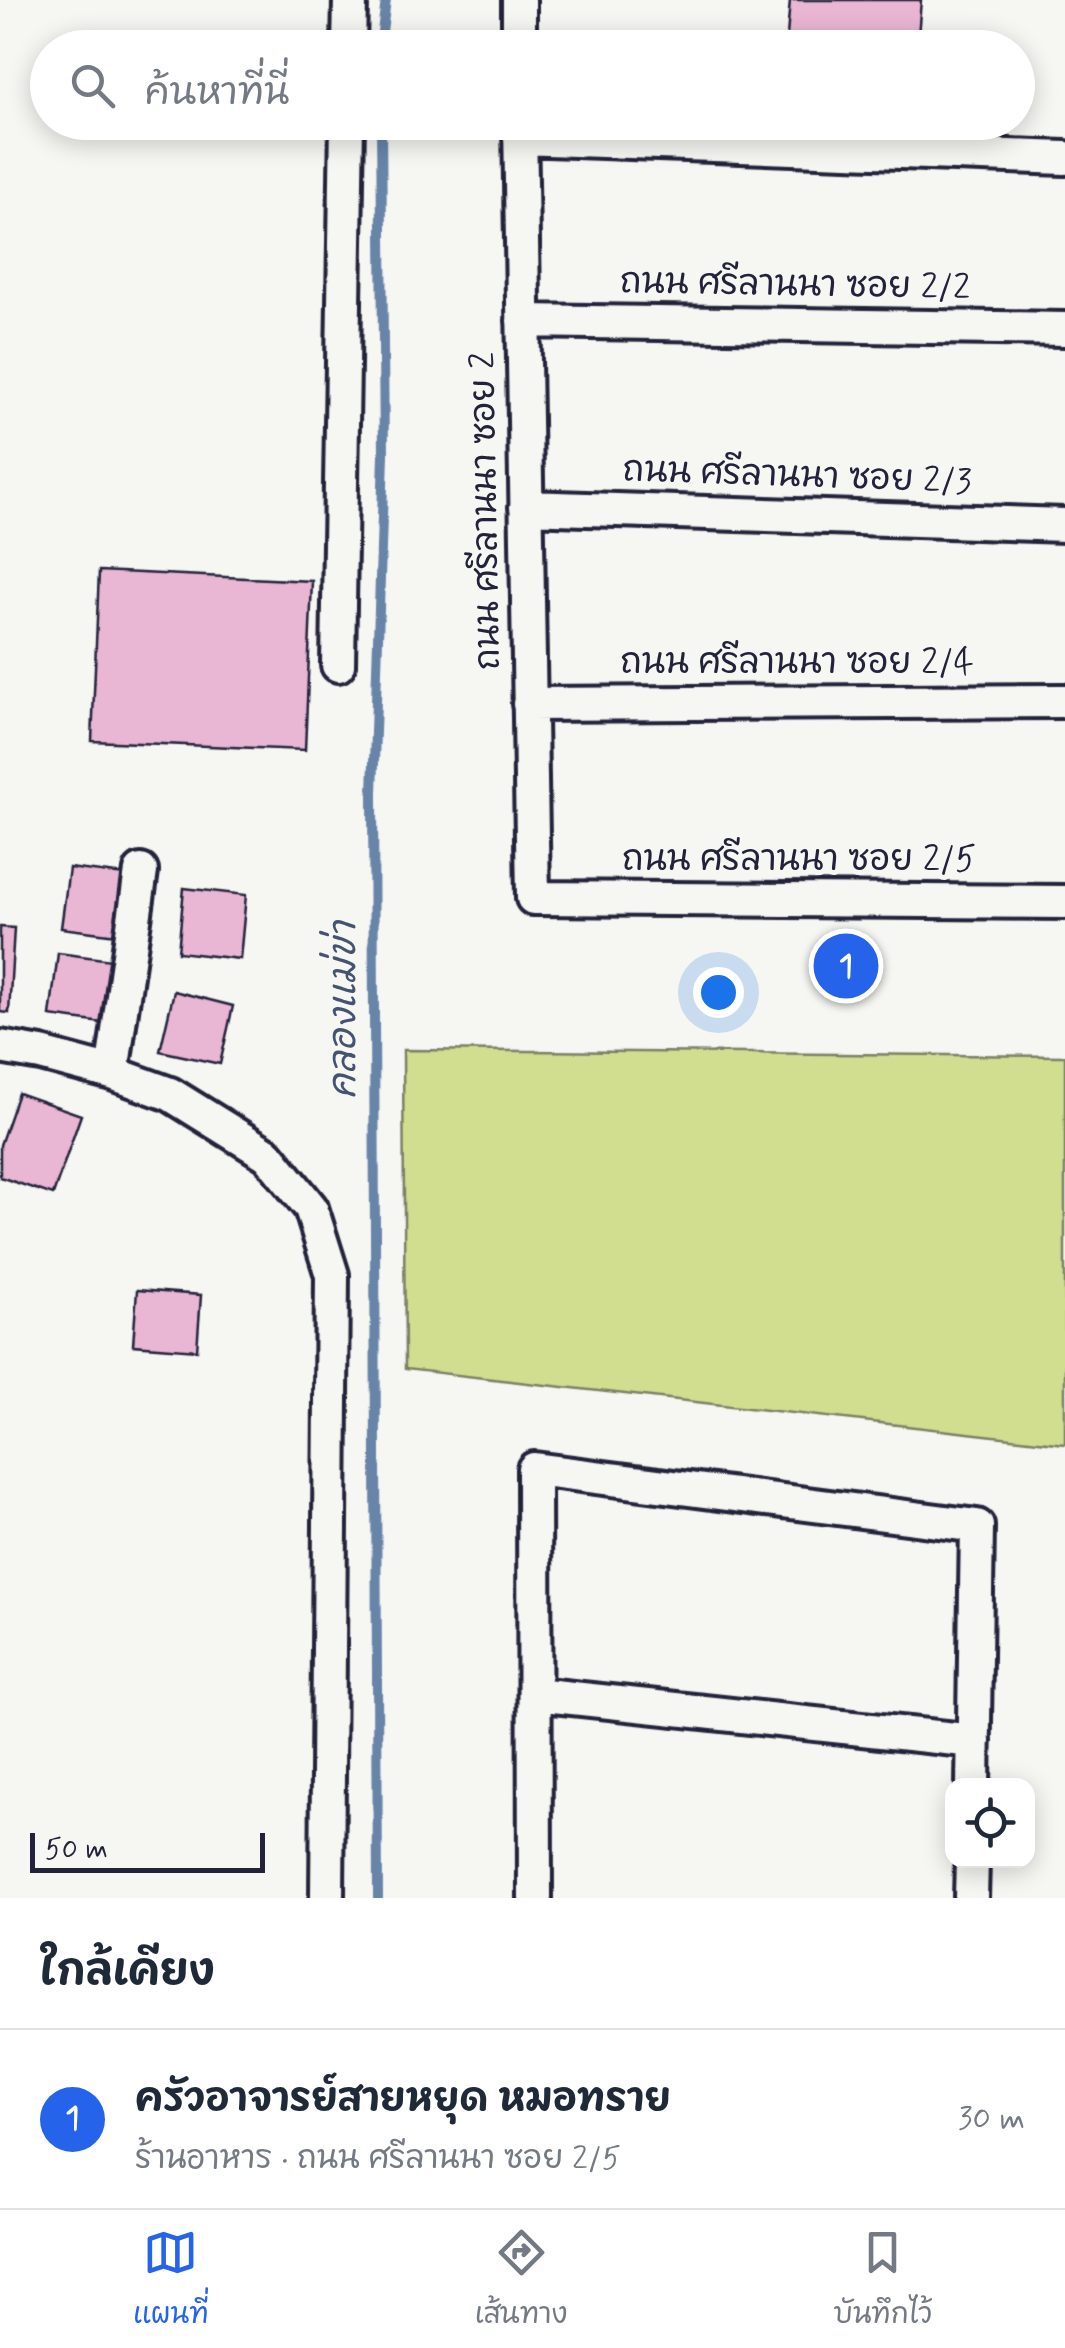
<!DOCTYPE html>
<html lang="th">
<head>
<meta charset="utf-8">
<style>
  :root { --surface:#fff; --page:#f2f2f3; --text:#1f2937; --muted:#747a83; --line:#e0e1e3; --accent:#2563eb }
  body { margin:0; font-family:Mynerve,"Playpen Sans Thai",sans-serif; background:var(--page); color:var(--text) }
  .controls { position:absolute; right:30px; bottom:30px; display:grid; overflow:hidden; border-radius:20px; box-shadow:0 5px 25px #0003 }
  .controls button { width:90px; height:90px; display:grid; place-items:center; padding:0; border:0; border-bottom:2px solid var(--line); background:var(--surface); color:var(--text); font:50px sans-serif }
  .scale { position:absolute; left:30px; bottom:25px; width:235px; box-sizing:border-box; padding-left:10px; border:5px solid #22223b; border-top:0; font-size:28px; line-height:35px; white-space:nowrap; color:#22223b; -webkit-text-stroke:8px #f6f6f2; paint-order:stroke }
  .you { position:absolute; left:718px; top:992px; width:35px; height:35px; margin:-25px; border:8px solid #fff; border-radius:50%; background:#1a73e8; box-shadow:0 0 0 15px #1a73e833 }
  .badge { display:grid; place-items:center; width:65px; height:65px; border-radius:50%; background:var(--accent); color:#fff; font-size:32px; font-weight:700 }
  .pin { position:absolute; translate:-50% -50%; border:5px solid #fff; box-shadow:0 2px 10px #0006 }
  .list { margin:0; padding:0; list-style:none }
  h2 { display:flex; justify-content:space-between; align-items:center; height:130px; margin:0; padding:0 40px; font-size:42px }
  h2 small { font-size:32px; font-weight:400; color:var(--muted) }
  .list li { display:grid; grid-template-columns:65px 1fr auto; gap:30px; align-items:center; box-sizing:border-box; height:180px; padding:0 40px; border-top:2px solid var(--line) }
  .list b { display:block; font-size:38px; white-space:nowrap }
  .list p { margin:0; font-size:32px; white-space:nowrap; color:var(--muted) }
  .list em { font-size:32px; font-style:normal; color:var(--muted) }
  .icon { flex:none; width:55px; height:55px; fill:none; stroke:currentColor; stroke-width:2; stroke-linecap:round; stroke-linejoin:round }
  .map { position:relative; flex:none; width:1065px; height:1898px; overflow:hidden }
  .search { position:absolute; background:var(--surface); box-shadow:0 5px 25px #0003; left:30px; right:30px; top:30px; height:110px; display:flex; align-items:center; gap:25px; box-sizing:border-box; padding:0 35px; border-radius:55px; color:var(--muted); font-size:38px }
  .sheet { height:310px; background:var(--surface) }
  nav { display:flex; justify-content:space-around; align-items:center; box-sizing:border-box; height:140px; border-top:2px solid var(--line); background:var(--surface); font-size:28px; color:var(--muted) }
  nav a { display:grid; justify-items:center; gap:5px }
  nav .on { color:var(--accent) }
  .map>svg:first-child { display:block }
  .green { fill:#d1dd8f; stroke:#7a8065; stroke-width:2.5 }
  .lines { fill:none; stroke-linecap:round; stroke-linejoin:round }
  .stream { stroke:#6884a8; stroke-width:10 }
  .building { fill:#e9b6d3; stroke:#22223b; stroke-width:2.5 }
  .minor-casing { stroke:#22223b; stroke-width:40 }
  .minor { stroke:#f6f6f2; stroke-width:32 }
  .labels { text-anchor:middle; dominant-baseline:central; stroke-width:10; stroke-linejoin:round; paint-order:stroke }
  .street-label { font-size:35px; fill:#22223b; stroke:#f6f6f2 }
  .water-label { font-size:38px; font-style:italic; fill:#455372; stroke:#f6f6f2 }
</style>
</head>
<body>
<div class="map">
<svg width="1065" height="1898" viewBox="0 0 1065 1898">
  <rect width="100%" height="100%" fill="#f6f6f2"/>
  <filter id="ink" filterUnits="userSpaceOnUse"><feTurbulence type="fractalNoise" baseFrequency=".01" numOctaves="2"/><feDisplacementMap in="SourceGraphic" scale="20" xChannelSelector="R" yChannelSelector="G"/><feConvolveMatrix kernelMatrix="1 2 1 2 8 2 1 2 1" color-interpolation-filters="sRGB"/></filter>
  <g filter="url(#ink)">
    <path class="green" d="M403,1050l662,6v388l-660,-75z"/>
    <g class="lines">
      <path class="stream" d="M380,48l6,-48
        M378,1898l-5,-1105 11,-338 -3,-333"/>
    </g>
    <path class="building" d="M790,0h131l-4,48h-131z
      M99,571l213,10 -7,169 -213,-9z
      M69,868l56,7 -8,60 -56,-7z
      M184,888l62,7 -6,64 -62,-7z
      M0,927l14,1 -5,85 -9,-1z
      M58,953l61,8 -9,63 -60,-8z
      M174,991l59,15 -13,58 -60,-13z
      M18,1093l63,22 -28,80 -53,-18v-32z
      M137,1290l64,5 -4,55 -64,-5z"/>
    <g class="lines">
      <defs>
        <path id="minor" d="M519,0v48
          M349,48l1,-48
          M520,122l13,776 532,4
          M520,138l545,20
          M523,321l542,8
          M526,507l539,18
          M338,665l9,-543
          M529,704l536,-3
          M0,1047l41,7 71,19 58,21 98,61 43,53 21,67 -5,623
          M112,1073l29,-202
          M535,1694l439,47
          M535,1898l-1,-429 443,57 -4,260
          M971,1898l1,-38"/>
      </defs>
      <use href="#minor" class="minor-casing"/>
      <use href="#minor" class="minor"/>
    </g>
  </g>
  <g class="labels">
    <g class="street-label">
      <text transform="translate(795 285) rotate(1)">ถนน ศรีลานนา ซอย 2/2</text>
      <text transform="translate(797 476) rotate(2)">ถนน ศรีลานนา ซอย 2/3</text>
      <text transform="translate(486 511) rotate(-91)">ถนน ศรีลานนา ซอย 2</text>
      <text x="797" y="663">ถนน ศรีลานนา ซอย 2/4</text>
      <text x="799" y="860">ถนน ศรีลานนา ซอย 2/5</text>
    </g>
    <g class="water-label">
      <text transform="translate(344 1010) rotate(-90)">คลองแม่ข่า</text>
    </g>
  </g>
</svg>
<div class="controls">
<button><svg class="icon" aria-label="locate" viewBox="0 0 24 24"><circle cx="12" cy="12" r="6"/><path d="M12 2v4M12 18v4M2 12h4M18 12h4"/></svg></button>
</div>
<div class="scale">50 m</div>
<div class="you"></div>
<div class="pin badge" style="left:846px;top:966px">1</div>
<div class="search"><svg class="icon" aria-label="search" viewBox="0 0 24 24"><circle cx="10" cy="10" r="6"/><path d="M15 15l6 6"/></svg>ค้นหาที่นี่</div>
</div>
<section class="sheet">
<h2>ใกล้เคียง<small></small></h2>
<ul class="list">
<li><span class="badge">1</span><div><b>ครัวอาจารย์สายหยุด หมอทราย</b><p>ร้านอาหาร · ถนน ศรีลานนา ซอย 2/5</p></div><em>30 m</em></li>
</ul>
</section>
<nav>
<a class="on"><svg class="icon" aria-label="map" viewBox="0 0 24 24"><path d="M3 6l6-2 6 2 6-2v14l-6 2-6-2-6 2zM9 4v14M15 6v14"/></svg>แผนที่</a>
<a><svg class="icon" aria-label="directions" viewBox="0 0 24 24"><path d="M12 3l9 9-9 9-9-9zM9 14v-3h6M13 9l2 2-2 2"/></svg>เส้นทาง</a>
<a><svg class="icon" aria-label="saved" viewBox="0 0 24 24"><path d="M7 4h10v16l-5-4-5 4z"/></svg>บันทึกไว้</a>
</nav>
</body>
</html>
